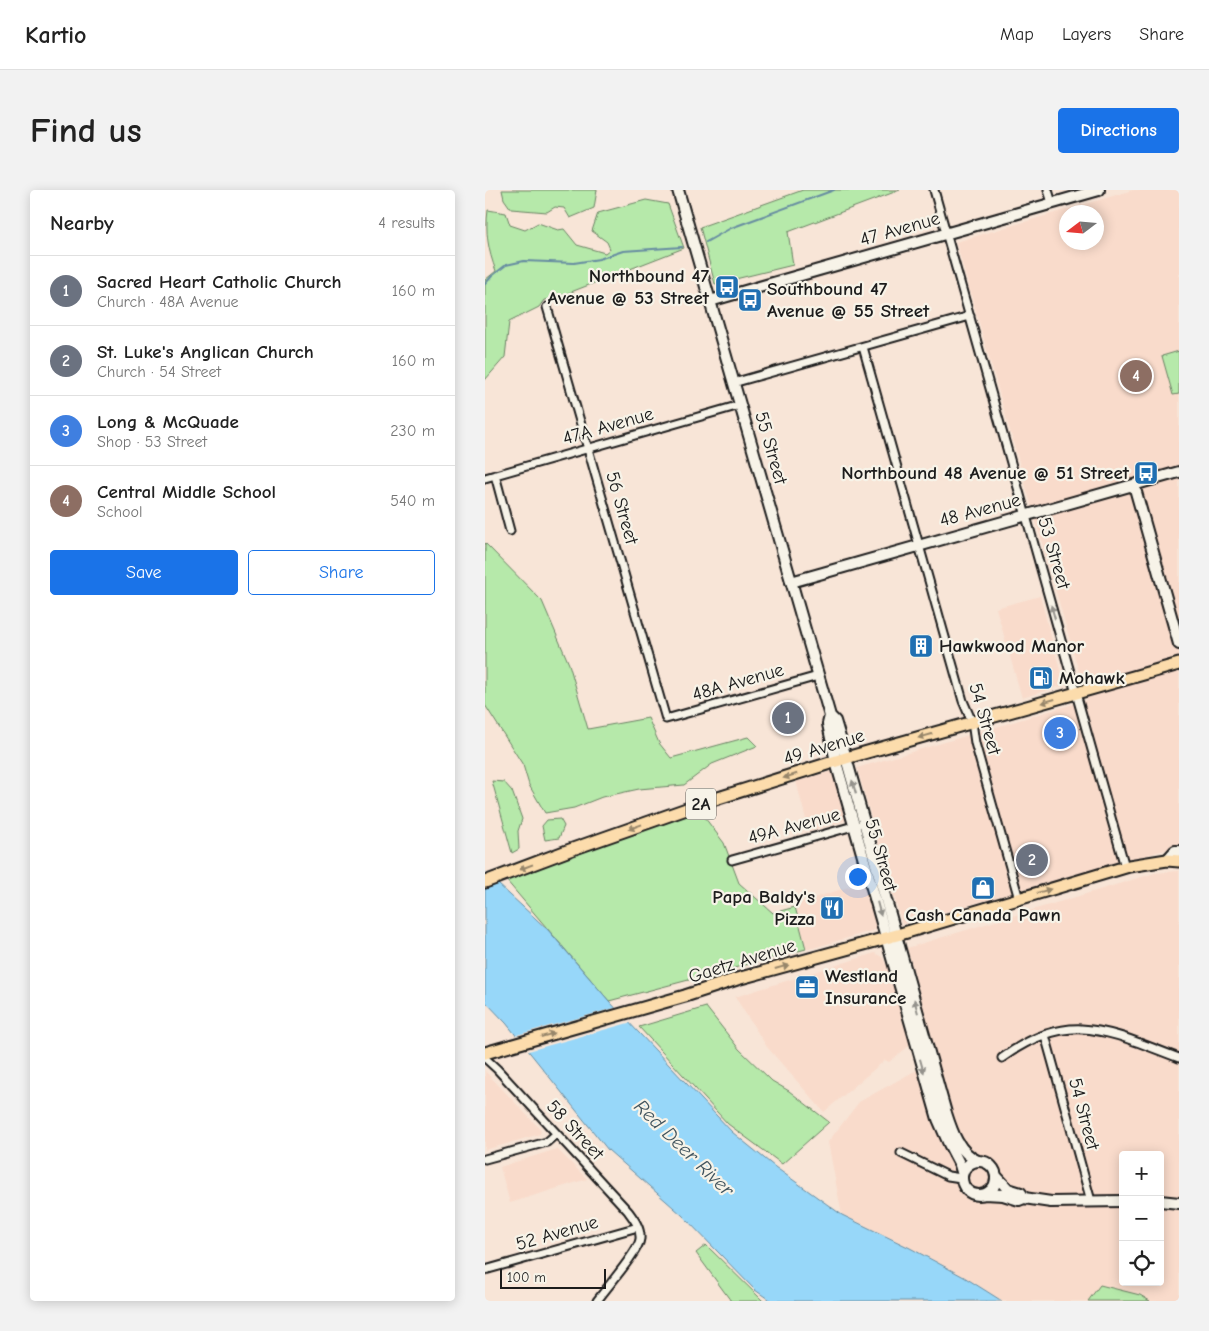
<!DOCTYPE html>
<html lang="en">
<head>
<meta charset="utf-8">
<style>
  :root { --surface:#fff; --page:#f2f2f2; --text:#222; --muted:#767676; --line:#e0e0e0; --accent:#1a73e8 }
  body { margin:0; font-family:"Comic Neue",sans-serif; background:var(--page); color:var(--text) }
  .controls { position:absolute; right:15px; bottom:15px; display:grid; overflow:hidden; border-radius:5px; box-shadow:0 2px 12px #0003 }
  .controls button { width:45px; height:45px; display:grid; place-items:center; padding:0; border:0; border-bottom:1px solid var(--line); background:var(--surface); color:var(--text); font:25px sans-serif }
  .compass { position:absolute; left:574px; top:15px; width:45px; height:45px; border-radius:50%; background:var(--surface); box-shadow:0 2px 12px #0003; rotate:254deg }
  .scale { position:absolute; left:15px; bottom:12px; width:106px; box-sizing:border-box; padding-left:5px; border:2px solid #1c1c1c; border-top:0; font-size:14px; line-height:18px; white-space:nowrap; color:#1c1c1c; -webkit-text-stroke:4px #f7f3e8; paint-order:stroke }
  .you { position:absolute; left:372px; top:686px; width:18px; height:18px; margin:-12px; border:4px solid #fff; border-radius:50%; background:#1a73e8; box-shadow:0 0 0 8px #1a73e833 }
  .badge { display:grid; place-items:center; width:32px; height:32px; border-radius:50%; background:var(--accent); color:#fff; font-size:16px; font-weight:700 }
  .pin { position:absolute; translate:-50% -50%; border:2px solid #fff; box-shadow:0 1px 5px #0006 }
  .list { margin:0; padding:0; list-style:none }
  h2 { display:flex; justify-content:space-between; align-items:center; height:65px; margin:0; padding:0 20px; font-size:21px }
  h2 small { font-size:16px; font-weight:400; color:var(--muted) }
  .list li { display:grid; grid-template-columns:32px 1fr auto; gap:15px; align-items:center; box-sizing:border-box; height:70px; padding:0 20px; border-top:1px solid var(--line) }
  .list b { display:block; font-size:19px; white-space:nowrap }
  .list p { margin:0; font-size:16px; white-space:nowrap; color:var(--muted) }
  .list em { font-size:16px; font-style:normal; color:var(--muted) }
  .actions { display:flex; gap:10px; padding:15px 20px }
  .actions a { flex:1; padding:11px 0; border:1px solid var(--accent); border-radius:5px; text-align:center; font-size:18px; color:var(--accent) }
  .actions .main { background:var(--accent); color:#fff }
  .icon { flex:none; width:28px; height:28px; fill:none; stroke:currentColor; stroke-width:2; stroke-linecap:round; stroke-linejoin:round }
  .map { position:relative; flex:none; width:694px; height:1111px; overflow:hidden; border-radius:5px }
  header { display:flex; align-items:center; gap:30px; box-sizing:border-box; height:70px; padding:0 25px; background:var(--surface); border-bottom:1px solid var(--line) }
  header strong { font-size:24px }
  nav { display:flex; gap:28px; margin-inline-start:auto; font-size:18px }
  .intro { display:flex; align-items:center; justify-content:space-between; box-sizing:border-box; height:120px; padding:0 30px }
  h1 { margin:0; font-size:35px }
  .button { padding:12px 22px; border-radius:5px; background:var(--accent); color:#fff; font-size:18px; font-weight:700 }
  main { display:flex; gap:30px; padding:0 30px }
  aside { flex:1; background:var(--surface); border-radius:5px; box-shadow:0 2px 12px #0003 }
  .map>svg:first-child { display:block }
  .built { fill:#f9dbcb; fill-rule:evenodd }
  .green { fill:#b6e9aa; stroke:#698263 }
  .water { fill:#97d7f9; stroke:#668ca1 }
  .pier { fill:#f8e5d7 }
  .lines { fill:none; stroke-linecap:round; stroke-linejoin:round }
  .stream { stroke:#668ca1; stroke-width:2 }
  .street-casing { stroke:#1c1c1c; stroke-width:11 }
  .secondary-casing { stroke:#1c1c1c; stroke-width:14 }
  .primary-casing { stroke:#1c1c1c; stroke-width:15 }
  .street { stroke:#f7f3e8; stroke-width:7 }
  .secondary { stroke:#f7f3e8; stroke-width:10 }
  .primary { stroke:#fcdcac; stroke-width:11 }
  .oneway { fill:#94928c }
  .oneway2 { fill:#97866b }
  .labels { text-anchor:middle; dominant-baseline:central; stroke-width:4.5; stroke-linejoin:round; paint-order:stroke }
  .shield { fill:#f7f3e8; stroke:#5e5c59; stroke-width:1 }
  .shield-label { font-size:18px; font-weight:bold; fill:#1c1c1c }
  .street-label { font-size:19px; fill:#1c1c1c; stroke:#f7f3e8 }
  .poi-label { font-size:19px; font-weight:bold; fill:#1c1c1c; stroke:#f7f3e8; text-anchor:start }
  .water-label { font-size:20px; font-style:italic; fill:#41545e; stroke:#f7f3e8 }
</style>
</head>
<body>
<header>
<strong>Kartio</strong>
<nav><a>Map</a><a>Layers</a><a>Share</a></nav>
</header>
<div class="intro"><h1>Find us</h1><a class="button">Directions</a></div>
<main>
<aside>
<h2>Nearby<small>4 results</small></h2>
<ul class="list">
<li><span class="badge" style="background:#6b7280">1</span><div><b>Sacred Heart Catholic Church</b><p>Church · 48A Avenue</p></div><em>160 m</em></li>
<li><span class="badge" style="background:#6b7280">2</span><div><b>St. Luke's Anglican Church</b><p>Church · 54 Street</p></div><em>160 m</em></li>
<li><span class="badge" style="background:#3f7fe0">3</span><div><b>Long &amp; McQuade</b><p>Shop · 53 Street</p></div><em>230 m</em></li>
<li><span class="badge" style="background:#8d6e63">4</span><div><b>Central Middle School</b><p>School</p></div><em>540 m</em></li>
</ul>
<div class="actions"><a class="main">Save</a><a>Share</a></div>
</aside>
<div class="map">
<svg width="694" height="1111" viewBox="0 0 694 1111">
  <rect width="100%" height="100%" fill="#f8e5d7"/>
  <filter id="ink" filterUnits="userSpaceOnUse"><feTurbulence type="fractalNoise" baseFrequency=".02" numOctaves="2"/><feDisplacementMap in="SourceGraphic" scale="10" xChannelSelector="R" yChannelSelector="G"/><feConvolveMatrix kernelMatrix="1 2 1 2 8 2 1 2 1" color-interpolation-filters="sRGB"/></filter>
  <g filter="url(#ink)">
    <path class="built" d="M648,0h46v656l-277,78 -45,-156 230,-68 -131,-458zM582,22h30v30h-30z
      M555,406l24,89 -42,13 -26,-90z
      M347,581l17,48 -40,12 -13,-50z
      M694,681v430h-29l-10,-6 -39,-10 -13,16h-86l-38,-24 -54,-29 -68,-33 -14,-73 31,-40 54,-30 25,-11 -31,-113 248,-75zM638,965h37v127h-37z
      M380,692l13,47 -65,19 -7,1 -11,-41 6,-6z
      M390,763l8,5 6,12 25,72 -25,20 -4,-2 -61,52 -57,-65 -32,-50z
      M0,881l56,59 -1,4 -55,16z
      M72,959l30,30 -77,24 -10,-36z"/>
    <path class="green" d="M17,0h95l-3,18 -24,10 -6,-10 -9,-1 -8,5 -36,-3 -7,-10z
      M318,0h97l-112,42 5,33 -78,19 -15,-57z
      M161,10l22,4 16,44 -131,51 -9,1 -5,7 -30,15 -4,35 -20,23v-100l11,-9c-8,-21 -11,-39 -8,-61l18,3 4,12 15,5 13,-7 20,7 6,-1 13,16 28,8 5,-4 -3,-7 -15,-11 6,-18z
      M694,161v43l-6,1 -11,-39z
      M0,353l57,58 27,63 19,65 60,-11 11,25 12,15 77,-21 9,9 -45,18 -28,21 -45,4 -37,8 -28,11 -29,5 -16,-28 -6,-20 -38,-60z
      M7,591l12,1 8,9 10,28 -4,12 1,18 -7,4z
      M214,620l25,33 15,40 34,30 22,-6 11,42 -197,52 -103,-121z
      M75,629l4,7 -5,12 -14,2 -3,-14 5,-6z
      M221,817l33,42 33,32 17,10 40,31 -47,42 -54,-40 -89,-97z
      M221,1055l57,56h-32l-35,-48z
      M615,1095l40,10 10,6h-62z"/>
    <path class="water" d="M0,682l63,58 61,71 123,131 43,35 67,48 68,33 54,29 38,24h-231l-16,-11 -73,-75 -74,-65 -102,-127 -21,-22z"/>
    <path class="pier" d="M133,817l14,15 -107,30 -12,-16z"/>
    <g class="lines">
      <path class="stream" d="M221,52l25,-14 103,-38
        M0,94l7,-8 14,-11 18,-4 50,2 25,-4 24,-8 59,-4"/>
      <defs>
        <path id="street" d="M449,0l191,677
          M563,0l4,13
          M62,117l119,412 152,-43
          M378,157l100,354 9,21 3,21 44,156
          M248,193l237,-67
          M10,285l15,56
          M0,288l255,-73
          M247,670l125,-35
          M560,845l46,166
          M0,868l12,11 131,142c6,8 13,17 12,28 -1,12 -34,49 -43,62
          M517,868c68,-50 107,-26 177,0
          M416,963l47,23 13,2
          M0,969l62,-17 9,-8
          M0,1080l153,-43"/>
        <path id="secondary" d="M193,0l152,526 5,5 11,37 100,355c6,19 13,40 32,48
          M225,111l389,-111
          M649,295l45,159
          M306,392l388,-110
          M345,526l-2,8 8,38 102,357 11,25 11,21 2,7
          M682,670l8,-9h4
          M477 988a17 17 0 1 1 34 0a17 17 0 1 1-34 0Z
          M511,986l12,13 13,4 3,5
          M500,1004l18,1 16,5 5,-2 27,4 72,-1
          M675,1011l19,2"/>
        <path id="primary" d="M0,692l82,-31 145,-51 134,-42 333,-94
          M0,863l200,-57 52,-17 160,-44 232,-69 38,-6 12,1"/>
      </defs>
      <use href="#street" class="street-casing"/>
      <use href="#secondary" class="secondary-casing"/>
      <use href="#primary" class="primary-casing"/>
      <use href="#street" class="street"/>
      <use href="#secondary" class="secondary"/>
      <use href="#primary" class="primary"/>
    </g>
    <defs><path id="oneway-solid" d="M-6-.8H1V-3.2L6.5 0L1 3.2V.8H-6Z" transform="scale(1.25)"/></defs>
    <g class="oneway">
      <use href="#oneway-solid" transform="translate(568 422) rotate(-106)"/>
      <use href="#oneway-solid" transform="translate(369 597) rotate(-106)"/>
      <use href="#oneway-solid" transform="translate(394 719) rotate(75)"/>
      <use href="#oneway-solid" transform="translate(431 816) rotate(-105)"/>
      <use href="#oneway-solid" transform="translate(437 876) rotate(74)"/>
    </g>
    <g class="oneway2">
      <use href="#oneway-solid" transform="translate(563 511) rotate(164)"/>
      <use href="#oneway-solid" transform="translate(440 546) rotate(164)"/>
      <use href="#oneway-solid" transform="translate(305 586) rotate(163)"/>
      <use href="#oneway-solid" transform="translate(150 637) rotate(160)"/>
      <use href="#oneway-solid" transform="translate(41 677) rotate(159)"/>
      <use href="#oneway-solid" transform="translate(559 701) rotate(-16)"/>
      <use href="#oneway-solid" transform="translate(297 777) rotate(-16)"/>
      <use href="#oneway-solid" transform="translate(63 845) rotate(-16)"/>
    </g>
  </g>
  <defs>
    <symbol id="bus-square" viewBox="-11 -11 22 22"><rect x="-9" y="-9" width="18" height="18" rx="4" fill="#1f6fb2" stroke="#f7f3e8"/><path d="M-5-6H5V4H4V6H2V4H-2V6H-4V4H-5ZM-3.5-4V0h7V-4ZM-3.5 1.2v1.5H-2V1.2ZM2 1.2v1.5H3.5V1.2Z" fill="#fff"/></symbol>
    <symbol id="building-square" viewBox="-11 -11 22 22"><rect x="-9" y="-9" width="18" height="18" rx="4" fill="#1f6fb2" stroke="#f7f3e8"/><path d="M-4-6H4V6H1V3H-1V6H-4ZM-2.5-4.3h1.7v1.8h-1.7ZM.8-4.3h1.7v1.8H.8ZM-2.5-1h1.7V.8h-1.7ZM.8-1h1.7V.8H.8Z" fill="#fff"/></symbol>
    <symbol id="fuel-square" viewBox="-11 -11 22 22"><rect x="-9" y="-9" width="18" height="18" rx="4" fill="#1f6fb2" stroke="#f7f3e8"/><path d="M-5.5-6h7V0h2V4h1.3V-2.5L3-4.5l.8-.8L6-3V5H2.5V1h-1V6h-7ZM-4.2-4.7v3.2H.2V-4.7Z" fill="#fff"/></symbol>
    <symbol id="shop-square" viewBox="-11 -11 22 22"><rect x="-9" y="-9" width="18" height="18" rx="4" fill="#1f6fb2" stroke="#f7f3e8"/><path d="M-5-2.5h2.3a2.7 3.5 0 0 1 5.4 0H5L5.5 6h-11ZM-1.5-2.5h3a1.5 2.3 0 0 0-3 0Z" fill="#fff"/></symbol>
    <symbol id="restaurant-square" viewBox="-11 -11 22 22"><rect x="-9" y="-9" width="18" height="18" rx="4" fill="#1f6fb2" stroke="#f7f3e8"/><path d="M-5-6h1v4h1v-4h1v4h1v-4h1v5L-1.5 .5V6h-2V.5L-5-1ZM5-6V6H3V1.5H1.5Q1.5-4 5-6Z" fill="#fff"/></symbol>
    <symbol id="office-square" viewBox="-11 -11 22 22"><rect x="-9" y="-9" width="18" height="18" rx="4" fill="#1f6fb2" stroke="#f7f3e8"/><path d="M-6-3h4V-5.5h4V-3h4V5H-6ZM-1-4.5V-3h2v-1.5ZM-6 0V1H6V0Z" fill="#fff"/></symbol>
  </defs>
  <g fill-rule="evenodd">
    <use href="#bus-square" x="228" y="83" width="28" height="28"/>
    <use href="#bus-square" x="251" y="96" width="28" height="28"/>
    <use href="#bus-square" x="647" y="269" width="28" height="28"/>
    <use href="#building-square" x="422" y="442" width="28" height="28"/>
    <use href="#fuel-square" x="542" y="474" width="28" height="28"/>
    <use href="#shop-square" x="484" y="684" width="28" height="28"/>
    <use href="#restaurant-square" x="333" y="704" width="28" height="28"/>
    <use href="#office-square" x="308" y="783" width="28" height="28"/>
  </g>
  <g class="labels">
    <rect class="shield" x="201" y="598.5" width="30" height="31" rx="4"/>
    <g class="shield-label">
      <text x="216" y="614">2A</text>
    </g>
    <g class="street-label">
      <text transform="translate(415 39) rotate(-16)">47 Avenue</text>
      <text transform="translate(123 236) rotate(-16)">47A Avenue</text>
      <text transform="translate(286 258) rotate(74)">55 Street</text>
      <text transform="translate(137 318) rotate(74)">56 Street</text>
      <text transform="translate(495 320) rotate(-15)">48 Avenue</text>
      <text transform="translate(569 363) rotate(74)">53 Street</text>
      <text transform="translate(253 492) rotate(-16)">48A Avenue</text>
      <text transform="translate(500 529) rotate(74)">54 Street</text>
      <text transform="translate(339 557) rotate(-17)">49 Avenue</text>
      <text transform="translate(309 636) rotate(-15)">49A Avenue</text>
      <text transform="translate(396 665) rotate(74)">55 Street</text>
      <text transform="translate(257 771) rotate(-17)">Gaetz Avenue</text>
      <text transform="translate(599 924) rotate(75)">54 Street</text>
      <text transform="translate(90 940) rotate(47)">58 Street</text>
      <text transform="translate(72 1043) rotate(-16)">52 Avenue</text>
    </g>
    <g class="poi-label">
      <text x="224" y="86" text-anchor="end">Northbound 47<tspan x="224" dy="22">Avenue @ 53 Street</tspan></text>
      <text x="282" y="99">Southbound 47<tspan x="282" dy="22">Avenue @ 55 Street</tspan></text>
      <text x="644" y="283" text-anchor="end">Northbound 48 Avenue @ 51 Street</text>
      <text x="454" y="456">Hawkwood Manor</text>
      <text x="574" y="488">Mohawk</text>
      <text x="330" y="707" text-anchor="end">Papa Baldy's<tspan x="330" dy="22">Pizza</tspan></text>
      <text x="498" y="725" text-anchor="middle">Cash Canada Pawn</text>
      <text x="340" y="786">Westland<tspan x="340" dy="22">Insurance</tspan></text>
    </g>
    <g class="water-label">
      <text transform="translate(199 958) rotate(44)">Red Deer River</text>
    </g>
  </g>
</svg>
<div class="controls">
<button>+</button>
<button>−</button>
<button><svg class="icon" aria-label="locate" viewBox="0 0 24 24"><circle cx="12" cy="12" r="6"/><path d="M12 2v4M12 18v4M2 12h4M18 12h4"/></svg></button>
</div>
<svg class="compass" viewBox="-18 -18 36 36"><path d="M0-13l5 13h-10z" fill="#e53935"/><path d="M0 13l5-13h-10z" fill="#767676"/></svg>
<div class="scale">100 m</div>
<div class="you"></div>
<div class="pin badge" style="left:303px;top:528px;background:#6b7280">1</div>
<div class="pin badge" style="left:547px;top:670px;background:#6b7280">2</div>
<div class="pin badge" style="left:575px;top:543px;background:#3f7fe0">3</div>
<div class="pin badge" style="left:651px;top:186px;background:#8d6e63">4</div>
</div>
</main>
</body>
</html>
